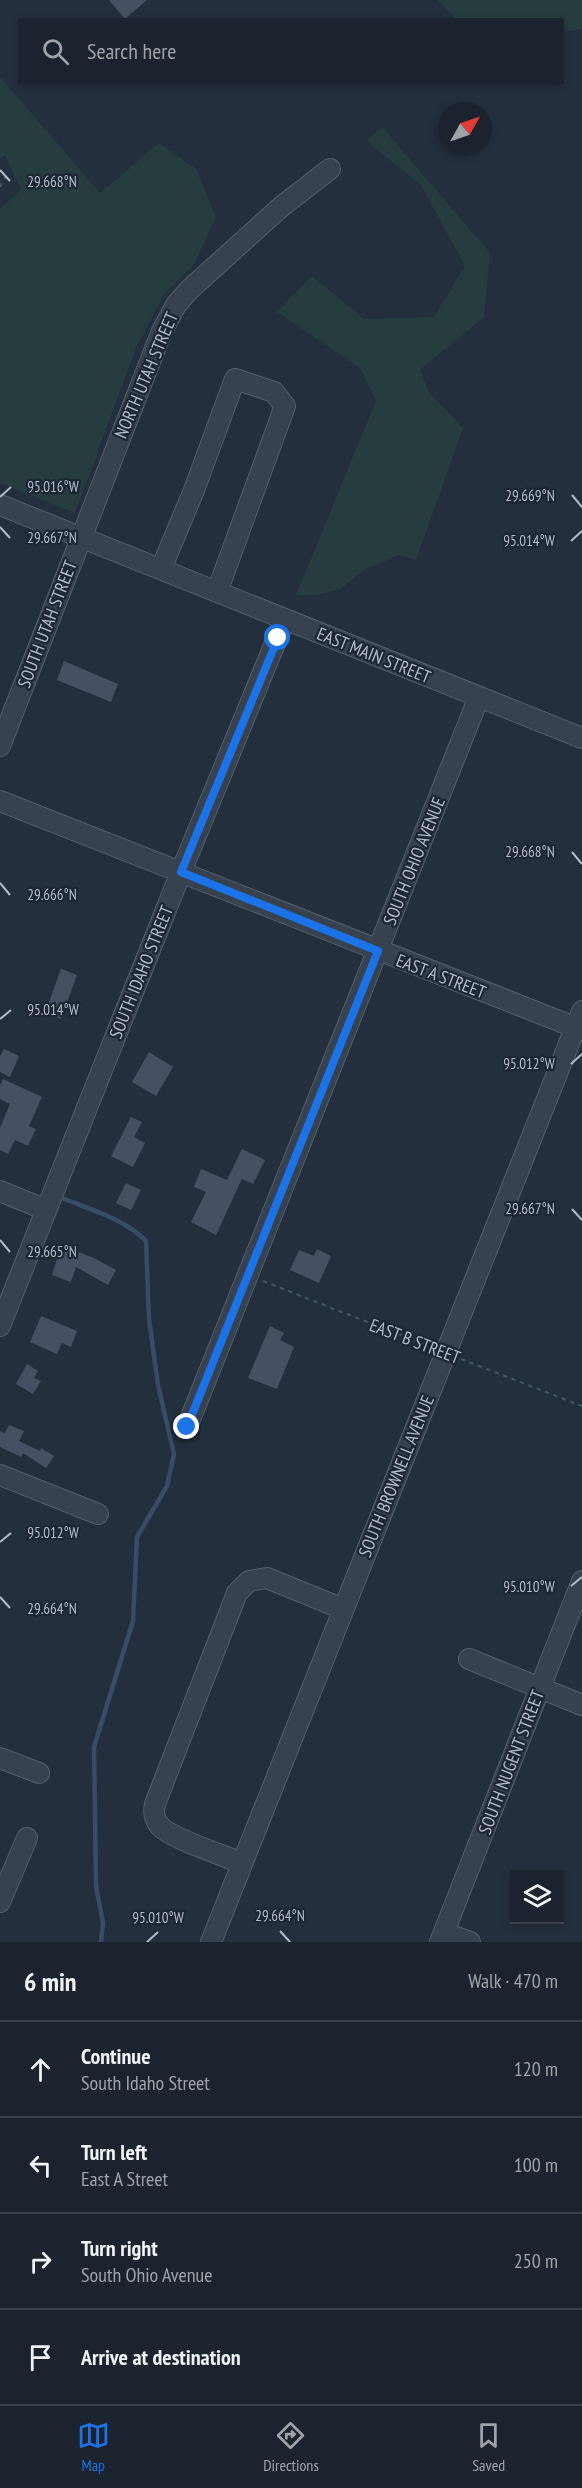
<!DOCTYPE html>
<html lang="en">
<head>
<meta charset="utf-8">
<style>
  :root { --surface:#1b232e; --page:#282f3a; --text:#f1f3f6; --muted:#a0a4aa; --line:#39404a; --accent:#1a73e8 }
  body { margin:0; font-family:"PT Sans Narrow",sans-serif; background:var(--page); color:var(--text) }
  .controls { position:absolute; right:18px; bottom:18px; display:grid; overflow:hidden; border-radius:0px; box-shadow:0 3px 9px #0003 }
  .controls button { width:54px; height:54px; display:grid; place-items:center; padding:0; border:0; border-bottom:2px solid var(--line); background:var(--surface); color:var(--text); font:30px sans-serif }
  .compass { position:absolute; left:438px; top:102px; width:54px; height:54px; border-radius:50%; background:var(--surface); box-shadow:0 3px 9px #0003; rotate:50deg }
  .stop { position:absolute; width:18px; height:18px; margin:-14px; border:4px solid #1a73e8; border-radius:50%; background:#fff }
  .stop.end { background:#1a73e8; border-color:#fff; box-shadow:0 2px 6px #0008 }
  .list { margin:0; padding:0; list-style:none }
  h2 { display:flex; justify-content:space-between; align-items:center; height:78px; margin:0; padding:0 24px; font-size:26px }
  h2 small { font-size:20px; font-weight:400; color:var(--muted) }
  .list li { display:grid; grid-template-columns:39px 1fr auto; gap:18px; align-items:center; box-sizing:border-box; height:96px; padding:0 24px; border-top:2px solid var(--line) }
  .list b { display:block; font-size:22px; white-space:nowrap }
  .list p { margin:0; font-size:20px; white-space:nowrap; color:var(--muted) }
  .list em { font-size:20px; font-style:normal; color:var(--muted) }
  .icon { flex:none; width:33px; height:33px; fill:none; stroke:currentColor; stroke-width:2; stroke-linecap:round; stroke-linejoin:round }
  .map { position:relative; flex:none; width:582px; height:1942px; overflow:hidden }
  .search { position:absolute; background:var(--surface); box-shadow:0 3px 9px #0003; left:18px; right:18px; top:18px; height:66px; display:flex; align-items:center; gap:15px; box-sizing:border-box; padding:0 21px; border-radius:0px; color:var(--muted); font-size:22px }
  .sheet { height:462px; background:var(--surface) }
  nav { display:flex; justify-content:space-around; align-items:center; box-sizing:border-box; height:84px; border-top:2px solid var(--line); background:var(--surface); font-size:16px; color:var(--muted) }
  nav a { display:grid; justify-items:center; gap:3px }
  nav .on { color:var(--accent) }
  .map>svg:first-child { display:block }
  .green { fill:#263c3f }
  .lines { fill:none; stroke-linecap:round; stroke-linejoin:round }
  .stream { stroke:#394c67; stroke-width:4.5 }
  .building { fill:#455162 }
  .minor-casing { stroke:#565f6c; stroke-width:22 }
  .path { stroke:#44595c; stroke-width:2; stroke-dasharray:4.5 4.5; stroke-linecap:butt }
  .minor { stroke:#38414e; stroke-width:20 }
  .route { stroke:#1a73e8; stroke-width:8 }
  .ticks { fill:none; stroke:#b4bcc9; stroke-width:2 }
  .labels { text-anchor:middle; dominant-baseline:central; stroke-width:4.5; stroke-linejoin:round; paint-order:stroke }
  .street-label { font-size:18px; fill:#b4bcc9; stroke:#1d2633 }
  .ticks-label { font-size:15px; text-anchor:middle; fill:#b4bcc9; stroke:#1d2633; stroke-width:4.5; stroke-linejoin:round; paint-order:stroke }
</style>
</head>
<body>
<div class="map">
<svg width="582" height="1942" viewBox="0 0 582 1942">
  <rect width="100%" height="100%" fill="#242f3e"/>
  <path class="green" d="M438,0h144v29l-19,3 -1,-12 -106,-1z
    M0,77l100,116 59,-50 37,26 20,48 -22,48 -30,29 -28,54 -61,165 -75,-30v-274l21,-19 -16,-35 -5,3z
    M382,127l108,126 -6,64 -64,53 9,22 34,36 -47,132 -17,-5 -33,14 -26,20 -23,6h-21l80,-194 -16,-33 -83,-56 35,-36 52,43 70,-2 31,-51 -44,-81 -55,-44z"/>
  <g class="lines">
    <path class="stream" d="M62,1198c27,11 63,21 84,43l3,78 9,66 16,69 -7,32 -30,51 -4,84 -39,126 2,139 7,37 -2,19"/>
  </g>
  <path class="building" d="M109,0h38l-22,19z
    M64,661l54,23 -7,18 -54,-22z
    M61,969l16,6 -16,44 -16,-6z
    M4,1049l15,7 -9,21 -10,-5v-16z
    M149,1052l24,15 -17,29 -24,-14z
    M3,1079l39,18 -13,29 7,3 -8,17 -13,-6 -7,14 -8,-4v-22l10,-24 -10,-5v-13z
    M131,1117l11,5 -8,15 11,6 -12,24 -22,-11z
    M242,1149l23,11 -12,24 -11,-5 -26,56 -25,-13 15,-30 -12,-5 7,-18 26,11z
    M126,1183l15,7 -10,20 -15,-7z
    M61,1246l31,11 24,13 -8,15 -32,-18 -5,15 -19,-7z
    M317,1249l14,7 -12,27 -29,-13 9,-20 15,6z
    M41,1316l36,15 -6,16 -9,-4 -5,11 -27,-12z
    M270,1326l14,7 -4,7 14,7 -17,42 -29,-11z
    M27,1364l11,7 -4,7 7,3 -8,13 -17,-10z
    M9,1425l15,6 -5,10 21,10 1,-3 13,8 -8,12 -23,-15 -2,4 -21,-10v-16l5,2z"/>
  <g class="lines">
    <defs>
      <path id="minor" d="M0,505l582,233
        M161,569l33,-79 41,-111 39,13 11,14 -68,186
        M0,746l162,-415 14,-26 13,-15 93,-84 48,-37
        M0,801l582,229
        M0,1191l46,19
        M0,1326l181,-454 104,-253
        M187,1427l292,-730
        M0,1475l98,39
        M469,1659l113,46
        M0,1758l39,15
        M242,1863c-17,-7 -72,-25 -82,-37 -6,-7 -7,-13 -5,-22l82,-211 12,-12 18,-3 76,31
        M0,1902l27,-64
        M444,1933l26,9
        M211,1942l371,-931
        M440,1942l142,-361"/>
    </defs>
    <use href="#minor" class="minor-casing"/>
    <path class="path" d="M0,187l6,-11
      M263,1281l168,66
      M461,1359l121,47"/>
    <use href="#minor" class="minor"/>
  </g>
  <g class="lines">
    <path class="route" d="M187,1427l191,-476 -197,-79 97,-234"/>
  </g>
  <path class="ticks" d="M0,170l10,11M572,495l10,12M0,497l11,-10M0,527l10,11M571,541l11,-10M572,852l10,12M0,883l10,12M0,1019l11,-9M571,1064l11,-10M572,1209l10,11M0,1240l10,12M0,1542l11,-9M571,1586l11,-9M0,1597l10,11M280,1931l10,11M147,1942l11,-10"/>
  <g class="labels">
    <g class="street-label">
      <text transform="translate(146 375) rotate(-67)">NORTH UTAH STREET</text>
      <text transform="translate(47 624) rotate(-69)">SOUTH UTAH STREET</text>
      <text transform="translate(374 655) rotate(22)">EAST MAIN STREET</text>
      <text transform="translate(414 861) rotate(-68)">SOUTH OHIO AVENUE</text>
      <text transform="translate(141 972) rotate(-68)">SOUTH IDAHO STREET</text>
      <text transform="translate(441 976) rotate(21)">EAST A STREET</text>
      <text transform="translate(415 1341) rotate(21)">EAST B STREET</text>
      <text transform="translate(396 1476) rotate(-68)">SOUTH BROWNELL AVENUE</text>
      <text transform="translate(511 1762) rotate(-69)">SOUTH NUGENT STREET</text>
    </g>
  </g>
  <g class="ticks-label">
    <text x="52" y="187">29.668°N</text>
    <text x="53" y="492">95.016°W</text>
    <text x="530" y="501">29.669°N</text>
    <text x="52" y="543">29.667°N</text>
    <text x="529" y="546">95.014°W</text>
    <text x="530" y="857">29.668°N</text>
    <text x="52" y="900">29.666°N</text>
    <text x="53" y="1015">95.014°W</text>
    <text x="529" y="1069">95.012°W</text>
    <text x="530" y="1214">29.667°N</text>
    <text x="52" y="1257">29.665°N</text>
    <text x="53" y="1538">95.012°W</text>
    <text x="529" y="1592">95.010°W</text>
    <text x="52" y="1614">29.664°N</text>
    <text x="280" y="1921">29.664°N</text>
    <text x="158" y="1923">95.010°W</text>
  </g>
</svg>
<div class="controls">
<button><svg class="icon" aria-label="layers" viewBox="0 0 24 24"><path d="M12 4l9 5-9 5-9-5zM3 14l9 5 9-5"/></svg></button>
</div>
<svg class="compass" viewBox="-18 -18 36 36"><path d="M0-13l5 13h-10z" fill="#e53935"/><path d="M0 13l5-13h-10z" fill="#a0a4aa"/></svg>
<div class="stop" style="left:278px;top:638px"></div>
<div class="stop end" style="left:187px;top:1427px"></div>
<div class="search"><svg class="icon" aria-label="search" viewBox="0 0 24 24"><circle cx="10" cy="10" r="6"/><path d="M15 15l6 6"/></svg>Search here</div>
</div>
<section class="sheet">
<h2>6 min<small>Walk · 470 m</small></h2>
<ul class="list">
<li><svg class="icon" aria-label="ahead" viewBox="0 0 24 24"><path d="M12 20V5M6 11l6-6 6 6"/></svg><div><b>Continue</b><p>South Idaho Street</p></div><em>120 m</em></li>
<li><svg class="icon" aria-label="left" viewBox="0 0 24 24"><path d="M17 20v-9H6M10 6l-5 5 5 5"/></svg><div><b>Turn left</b><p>East A Street</p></div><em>100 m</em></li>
<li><svg class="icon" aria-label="right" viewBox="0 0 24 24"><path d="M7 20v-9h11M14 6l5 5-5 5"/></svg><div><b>Turn right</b><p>South Ohio Avenue</p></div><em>250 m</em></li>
<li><svg class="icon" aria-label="arrive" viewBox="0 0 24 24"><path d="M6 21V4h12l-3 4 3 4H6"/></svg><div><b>Arrive at destination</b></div></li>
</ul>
</section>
<nav>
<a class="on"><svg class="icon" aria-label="map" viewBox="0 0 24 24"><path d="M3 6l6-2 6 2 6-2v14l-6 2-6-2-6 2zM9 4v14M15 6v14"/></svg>Map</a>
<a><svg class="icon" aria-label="directions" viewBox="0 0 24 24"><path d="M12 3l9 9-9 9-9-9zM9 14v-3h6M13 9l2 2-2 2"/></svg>Directions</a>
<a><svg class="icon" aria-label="saved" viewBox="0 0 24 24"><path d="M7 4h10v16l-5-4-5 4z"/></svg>Saved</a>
</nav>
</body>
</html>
